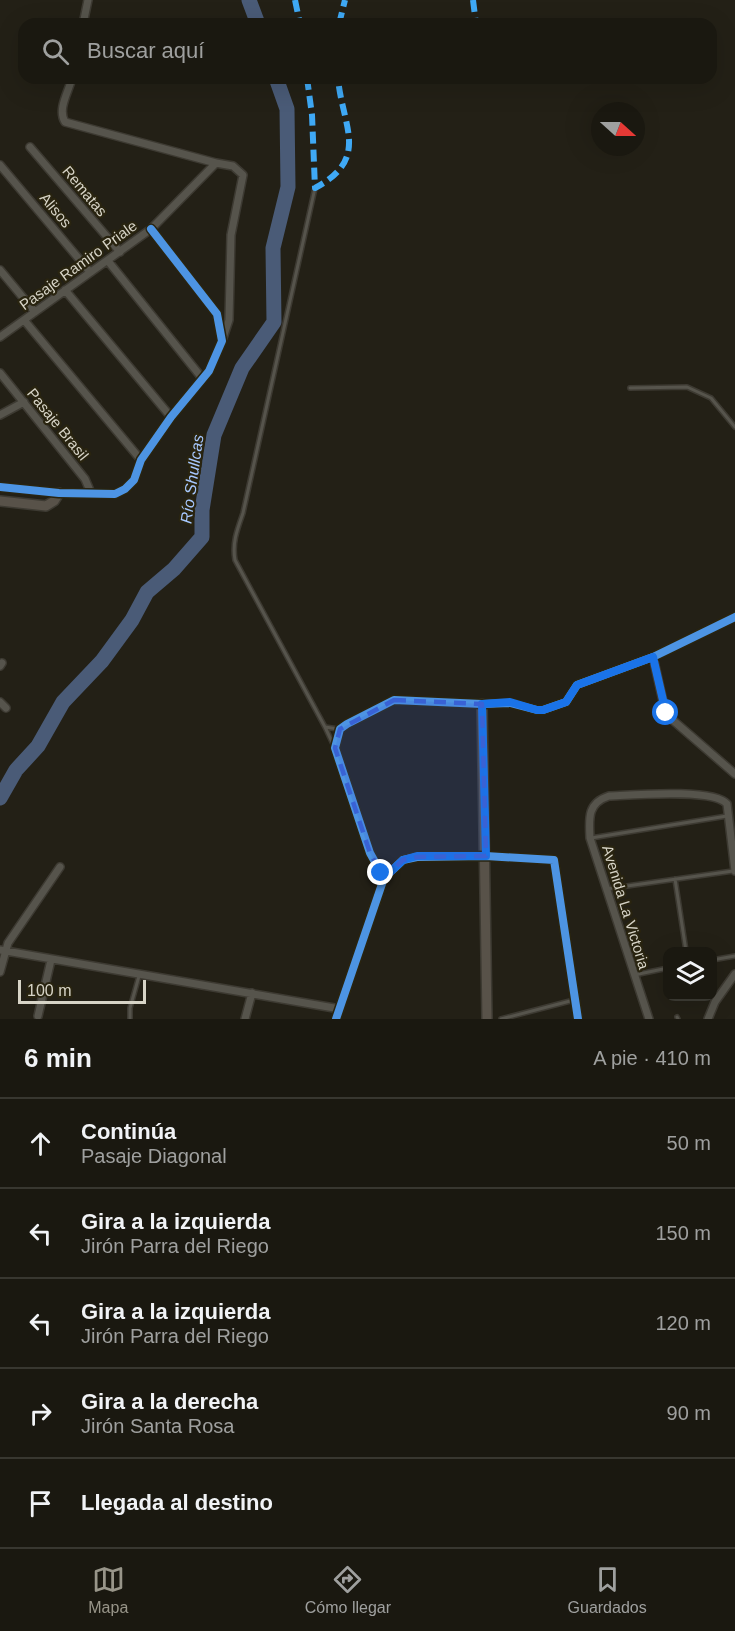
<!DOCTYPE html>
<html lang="es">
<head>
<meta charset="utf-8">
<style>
  :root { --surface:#1a1810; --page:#27251e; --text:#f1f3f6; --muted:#9fa09f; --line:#383730; --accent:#989589 }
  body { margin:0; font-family:Helvetica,sans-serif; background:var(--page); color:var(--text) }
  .controls { position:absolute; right:18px; bottom:18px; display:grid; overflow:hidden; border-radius:12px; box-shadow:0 6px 24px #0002 }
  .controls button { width:54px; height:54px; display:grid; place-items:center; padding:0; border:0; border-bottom:2px solid var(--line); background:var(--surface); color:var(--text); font:30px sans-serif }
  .compass { position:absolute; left:591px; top:102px; width:54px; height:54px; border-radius:50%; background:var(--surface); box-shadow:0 6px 24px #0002; rotate:111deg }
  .scale { position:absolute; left:18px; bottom:15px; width:128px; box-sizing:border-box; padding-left:6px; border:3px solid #d7d4c7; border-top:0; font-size:16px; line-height:21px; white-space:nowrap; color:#d7d4c7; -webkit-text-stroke:4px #292410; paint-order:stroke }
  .stop { position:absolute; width:18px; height:18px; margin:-14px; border:4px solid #1a73e8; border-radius:50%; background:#fff }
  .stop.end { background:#1a73e8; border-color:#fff; box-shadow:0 2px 6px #0008 }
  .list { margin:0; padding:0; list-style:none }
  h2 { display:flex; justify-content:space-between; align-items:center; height:78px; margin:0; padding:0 24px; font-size:26px }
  h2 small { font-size:20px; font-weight:400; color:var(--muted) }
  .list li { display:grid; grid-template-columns:39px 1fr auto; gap:18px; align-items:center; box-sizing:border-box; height:90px; padding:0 24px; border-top:2px solid var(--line) }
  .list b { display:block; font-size:22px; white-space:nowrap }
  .list p { margin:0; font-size:20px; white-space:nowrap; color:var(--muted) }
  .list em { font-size:20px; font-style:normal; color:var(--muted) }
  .icon { flex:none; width:33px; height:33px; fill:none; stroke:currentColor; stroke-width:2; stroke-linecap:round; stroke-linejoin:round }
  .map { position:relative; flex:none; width:735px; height:1019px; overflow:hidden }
  .search { position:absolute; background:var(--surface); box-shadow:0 6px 24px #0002; left:18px; right:18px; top:18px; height:66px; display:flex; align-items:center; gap:15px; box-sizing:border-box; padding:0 21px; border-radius:18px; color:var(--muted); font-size:22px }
  .sheet { height:528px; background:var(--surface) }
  nav { display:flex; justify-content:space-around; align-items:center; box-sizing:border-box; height:84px; border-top:2px solid var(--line); background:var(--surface); font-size:16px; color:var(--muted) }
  nav a { display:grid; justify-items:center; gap:3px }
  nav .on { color:var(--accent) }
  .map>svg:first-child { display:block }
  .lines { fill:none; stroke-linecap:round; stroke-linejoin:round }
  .river { stroke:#4a5b77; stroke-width:15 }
  .lane-casing { stroke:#3d3a32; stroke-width:6 }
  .street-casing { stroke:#3d3a32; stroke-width:10 }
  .secondary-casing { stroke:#3d3a32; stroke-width:12 }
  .lane { stroke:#56544c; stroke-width:3 }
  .street { stroke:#56544c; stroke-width:7 }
  .secondary { stroke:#585249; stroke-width:9 }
  .quiet { stroke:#3fa9f5; stroke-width:6; stroke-dasharray:12 6; stroke-linecap:butt }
  .cycleway-casing { stroke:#292410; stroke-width:11 }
  .cycleway { stroke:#4d94e3; stroke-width:8 }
  .route { stroke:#1a73e8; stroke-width:8 }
  .marked { fill:#3962d5; fill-opacity:0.2; stroke:#3962d5; stroke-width:4.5; stroke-dasharray:12 8; stroke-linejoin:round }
  .labels { text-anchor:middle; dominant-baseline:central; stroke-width:4.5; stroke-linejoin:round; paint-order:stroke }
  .street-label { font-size:15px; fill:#d7d4c7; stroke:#292410 }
  .water-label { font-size:16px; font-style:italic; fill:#a7c8ff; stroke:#292410 }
</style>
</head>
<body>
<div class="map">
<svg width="735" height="1019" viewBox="0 0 735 1019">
  <rect width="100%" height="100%" fill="#232016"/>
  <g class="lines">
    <path class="river" d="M249,0l9,24
      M0,798l16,-28 22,-24 25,-44 39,-41 30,-41 15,-28 27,-23 28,-32v-27l12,-75 28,-67 32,-46 -1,-74 15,-61 -1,-78 -11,-31"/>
    <defs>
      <path id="lane" d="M315,188l-72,325c-6,17 -11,30 -8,47l90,167 13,2
        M630,388l57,-1 24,11 24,29
        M325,727l8,17
        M591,838l136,-22
        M675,879l11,72
        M606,889l127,-18
        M712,960l23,-4
        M634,975l34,-7
        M677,1017l1,2
        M130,1019v-11l9,-32
        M501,1019l73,-19"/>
      <path id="street" d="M83,24l5,-24
        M72,78c-3,13 -15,31 -7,44l151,41 17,3 10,9 -12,60 -2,85 -6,18
        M30,147l90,105
        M0,165l90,107
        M108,261l94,117
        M0,270l35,42
        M65,290l106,127
        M24,320l117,140
        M0,337l151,-108 65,-66
        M0,373l85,106 6,14
        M0,415l24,-13
        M0,487l59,6 56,1 10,-5 9,-9 7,-20 30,-43 38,-46 13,-30 -5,-27 -66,-85
        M653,657l12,53 3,6 67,58
        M0,666l2,-3
        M0,702l6,6
        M384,878l-14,-25 -35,-105 5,-19 7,-5 47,-24 88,4 28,-1 27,7h6l23,-8 11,-17 76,-28 82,-40
        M0,950l340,59
        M0,972l8,-29 52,-76
        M38,1016l13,-56
        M245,1019l7,-26
        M336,1019l48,-141 19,-18 14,-3 69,-1 68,4 24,159
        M649,1019l-59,-181c-1,-19 -3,-35 19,-42 23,-1 105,-8 118,8l8,67
        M708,1019l7,-17 20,-28"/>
      <path id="secondary" d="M0,501l46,5 8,-5 5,-8
        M482,704l5,315"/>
    </defs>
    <use href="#lane" class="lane-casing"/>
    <use href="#street" class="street-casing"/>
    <use href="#secondary" class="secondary-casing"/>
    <use href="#lane" class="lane"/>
    <use href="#street" class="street"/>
    <use href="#secondary" class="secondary"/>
    <path class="quiet" d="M295,0l5,24
      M473,0l3,24
      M339,24l6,-24
      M307,78l5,37 3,73c56,-30 27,-62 23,-110
      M479,78v3"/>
    <defs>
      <path id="cycleway" d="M0,487l59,6 56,1 10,-5 9,-9 7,-20 30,-43 38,-46 13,-30 -5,-27 -66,-85
        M384,878l-14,-25 -35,-105 5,-19 7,-5 47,-24 88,4 28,-1 27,7h6l23,-8 11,-17 76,-28 82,-40
        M336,1019l48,-141 19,-18 14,-3 69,-1 68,4 24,159"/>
    </defs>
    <use href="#cycleway" class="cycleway-casing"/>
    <use href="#cycleway" class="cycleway"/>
  </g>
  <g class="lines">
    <path class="route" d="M381,873l3,5 19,-18 14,-4h69l-4,-152 28,-2 27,8h6l23,-8 11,-17 76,-28 13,56"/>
  </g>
  <path class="marked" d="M394,700l88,4 4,152 -69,1 -14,3 -19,18 -14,-25 -35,-105 5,-19z"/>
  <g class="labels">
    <g class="street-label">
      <text transform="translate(85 191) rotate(50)">Rematas</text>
      <text transform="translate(56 210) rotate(50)">Alisos</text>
      <text transform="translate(78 265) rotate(-36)">Pasaje Ramiro Priale</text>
      <text transform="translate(58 424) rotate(51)">Pasaje Brasil</text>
      <text transform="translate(626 907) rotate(73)">Avenida La Victoria</text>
    </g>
    <g class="water-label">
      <text transform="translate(192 479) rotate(-82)">Río Shullcas</text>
    </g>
  </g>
</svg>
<div class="controls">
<button><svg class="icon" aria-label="layers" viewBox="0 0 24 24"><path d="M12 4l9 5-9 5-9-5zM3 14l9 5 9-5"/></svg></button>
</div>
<svg class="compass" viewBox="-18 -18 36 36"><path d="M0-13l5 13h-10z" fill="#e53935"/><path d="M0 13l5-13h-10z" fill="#9fa09f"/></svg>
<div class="scale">100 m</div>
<div class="stop" style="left:666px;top:713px"></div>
<div class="stop end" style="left:381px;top:873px"></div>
<div class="search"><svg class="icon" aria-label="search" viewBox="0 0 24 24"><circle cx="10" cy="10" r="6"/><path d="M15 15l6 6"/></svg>Buscar aquí</div>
</div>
<section class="sheet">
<h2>6 min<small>A pie · 410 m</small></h2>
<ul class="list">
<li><svg class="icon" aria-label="ahead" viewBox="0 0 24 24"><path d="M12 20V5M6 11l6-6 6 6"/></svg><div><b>Continúa</b><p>Pasaje Diagonal</p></div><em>50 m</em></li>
<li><svg class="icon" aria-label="left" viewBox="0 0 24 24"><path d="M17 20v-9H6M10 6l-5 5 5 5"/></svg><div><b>Gira a la izquierda</b><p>Jirón Parra del Riego</p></div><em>150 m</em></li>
<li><svg class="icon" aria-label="left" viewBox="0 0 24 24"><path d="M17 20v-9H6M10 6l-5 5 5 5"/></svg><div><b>Gira a la izquierda</b><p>Jirón Parra del Riego</p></div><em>120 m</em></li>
<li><svg class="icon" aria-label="right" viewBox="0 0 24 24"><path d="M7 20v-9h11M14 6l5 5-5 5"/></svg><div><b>Gira a la derecha</b><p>Jirón Santa Rosa</p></div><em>90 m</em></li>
<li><svg class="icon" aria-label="arrive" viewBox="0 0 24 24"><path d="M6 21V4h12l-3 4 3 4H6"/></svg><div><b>Llegada al destino</b></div></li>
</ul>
</section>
<nav>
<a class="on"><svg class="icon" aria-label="map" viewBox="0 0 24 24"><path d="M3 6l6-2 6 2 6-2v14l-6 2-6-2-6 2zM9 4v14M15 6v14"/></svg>Mapa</a>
<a><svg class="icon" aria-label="directions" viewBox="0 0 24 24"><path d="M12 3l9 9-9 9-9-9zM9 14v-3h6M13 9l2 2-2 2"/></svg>Cómo llegar</a>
<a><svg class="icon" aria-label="saved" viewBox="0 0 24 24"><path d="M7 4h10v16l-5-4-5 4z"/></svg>Guardados</a>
</nav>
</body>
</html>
